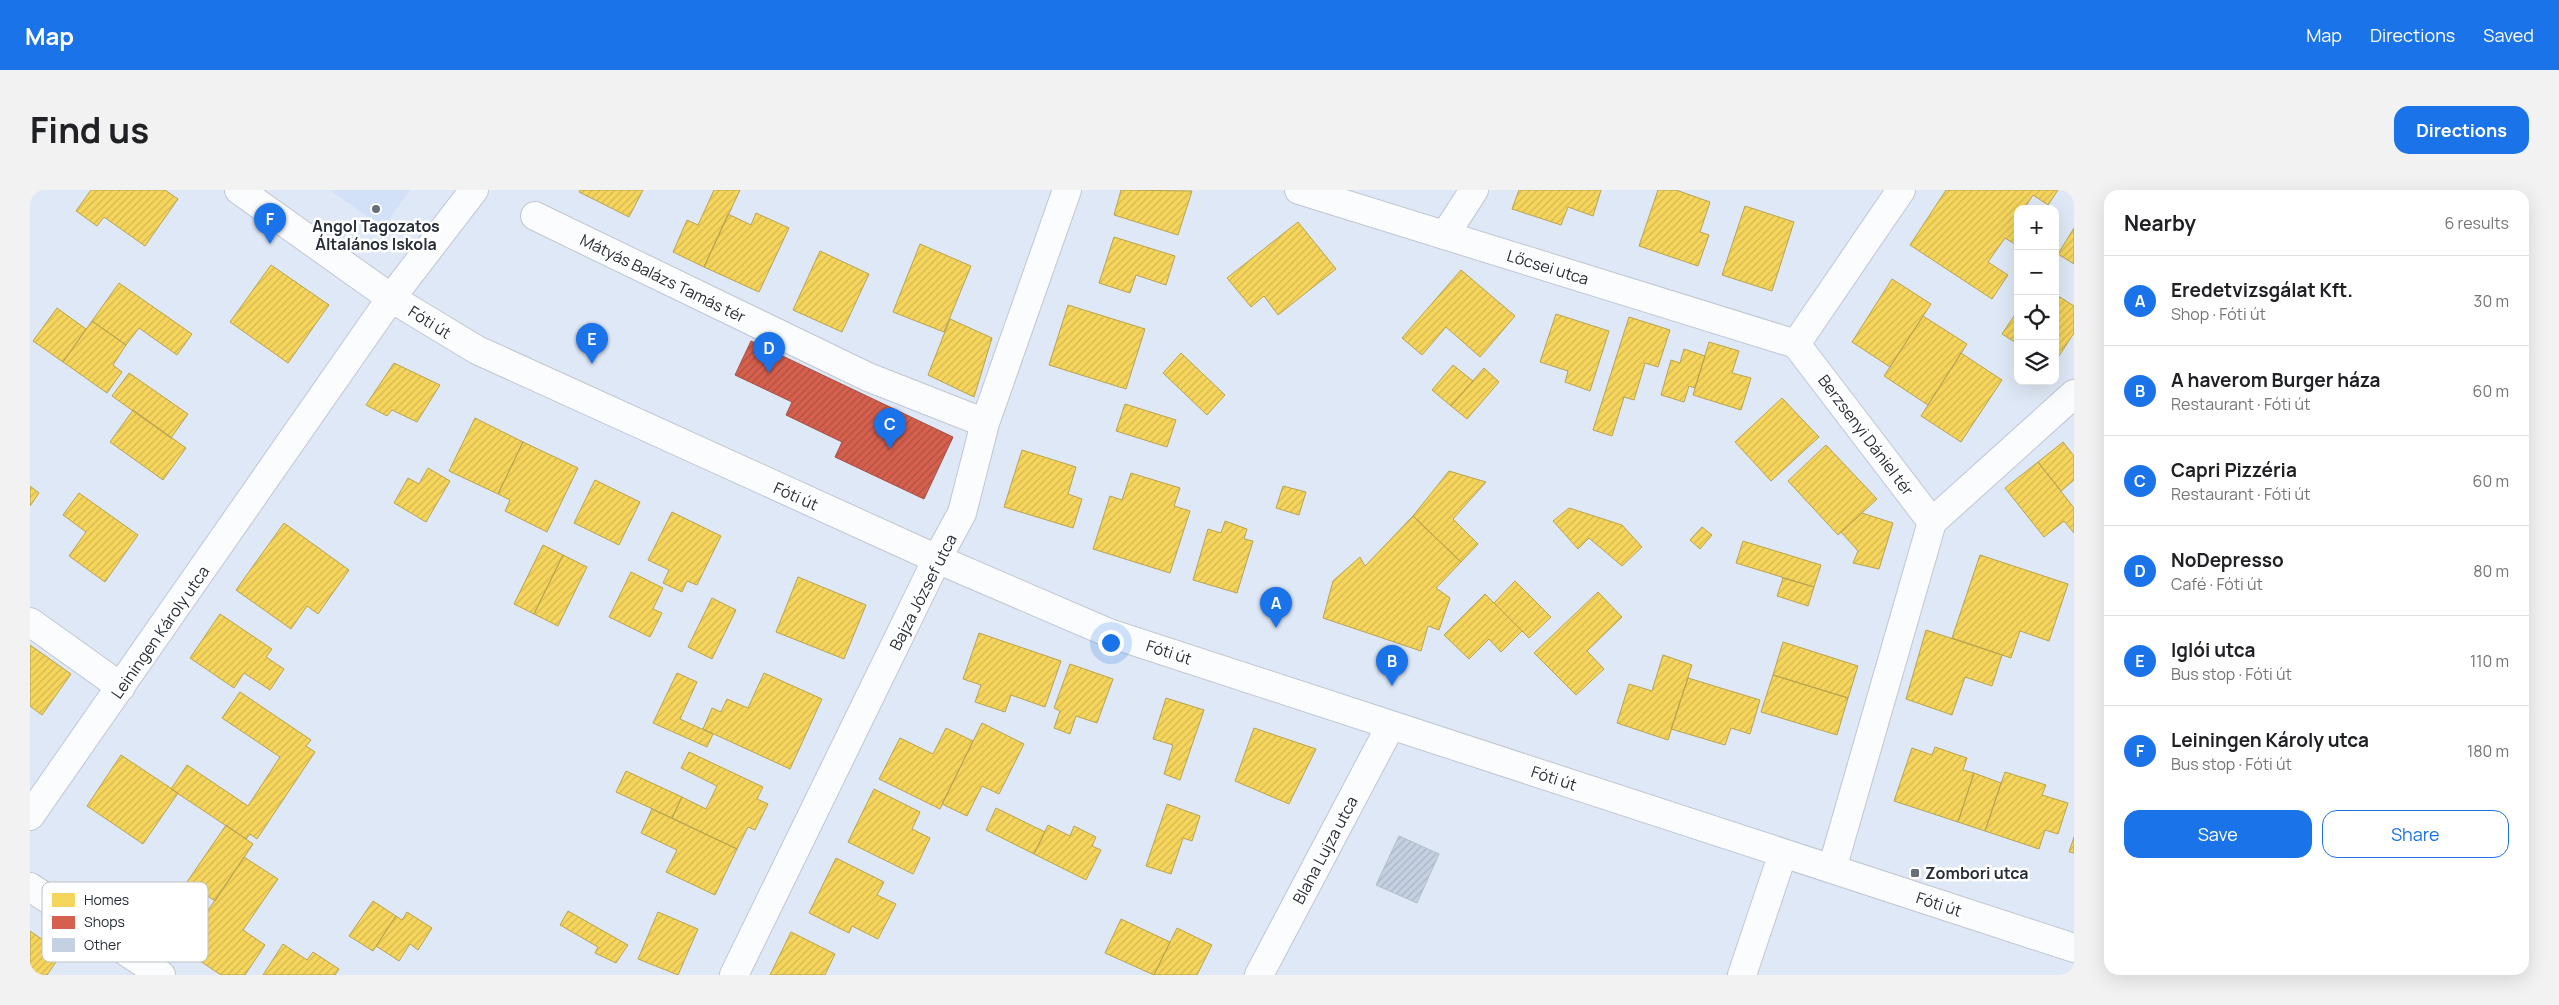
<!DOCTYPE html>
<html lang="en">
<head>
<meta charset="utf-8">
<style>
  :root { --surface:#fff; --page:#f2f2f2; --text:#202124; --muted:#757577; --line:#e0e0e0; --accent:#1a73e8 }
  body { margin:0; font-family:Manrope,sans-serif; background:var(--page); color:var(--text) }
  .controls { position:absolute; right:15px; top:15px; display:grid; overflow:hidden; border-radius:10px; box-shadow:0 5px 20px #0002 }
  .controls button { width:45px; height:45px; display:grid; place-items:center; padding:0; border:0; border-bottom:1px solid var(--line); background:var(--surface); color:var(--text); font:25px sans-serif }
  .you { position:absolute; left:1080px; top:452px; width:18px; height:18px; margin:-12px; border:4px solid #fff; border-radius:50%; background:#1a73e8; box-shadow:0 0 0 8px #1a73e833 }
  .badge { display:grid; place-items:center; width:32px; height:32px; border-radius:50%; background:var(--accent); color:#fff; font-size:16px; font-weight:700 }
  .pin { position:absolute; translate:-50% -41px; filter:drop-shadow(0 1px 2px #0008) }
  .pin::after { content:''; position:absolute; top:26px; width:18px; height:15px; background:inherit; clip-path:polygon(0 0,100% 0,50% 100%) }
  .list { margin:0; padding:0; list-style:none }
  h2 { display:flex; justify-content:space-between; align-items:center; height:65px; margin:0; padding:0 20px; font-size:21px }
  h2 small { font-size:16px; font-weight:400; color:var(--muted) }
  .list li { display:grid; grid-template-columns:32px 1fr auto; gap:15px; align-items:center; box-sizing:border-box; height:90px; padding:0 20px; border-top:1px solid var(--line) }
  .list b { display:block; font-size:19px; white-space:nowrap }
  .list p { margin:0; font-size:16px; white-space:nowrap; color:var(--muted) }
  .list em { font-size:16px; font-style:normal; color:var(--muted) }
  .actions { display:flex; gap:10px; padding:15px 20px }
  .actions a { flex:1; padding:11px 0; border:1px solid var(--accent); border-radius:15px; text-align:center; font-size:18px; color:var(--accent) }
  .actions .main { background:var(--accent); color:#fff }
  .icon { flex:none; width:28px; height:28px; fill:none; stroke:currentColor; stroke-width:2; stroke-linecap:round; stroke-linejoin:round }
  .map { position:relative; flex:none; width:2044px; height:785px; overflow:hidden; border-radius:15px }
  header { display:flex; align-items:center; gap:30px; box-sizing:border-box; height:70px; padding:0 25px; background:var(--accent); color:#fff }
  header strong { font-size:24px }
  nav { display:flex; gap:28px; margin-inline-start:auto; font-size:18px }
  .intro { display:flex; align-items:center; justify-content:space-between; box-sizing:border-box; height:120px; padding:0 30px }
  h1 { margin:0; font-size:35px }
  .button { padding:12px 22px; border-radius:15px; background:var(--accent); color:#fff; font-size:18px; font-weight:700 }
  main { display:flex; gap:30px; padding:0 30px }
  aside { flex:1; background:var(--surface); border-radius:15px; box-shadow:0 5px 20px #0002 }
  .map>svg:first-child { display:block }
  .built { fill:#d2e1f8 }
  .homes { fill:url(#homes-hatch); stroke:#b8a351 }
  .shops { fill:url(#shops-hatch); stroke:#a25146 }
  .building { fill:url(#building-hatch); stroke:#b5bcc7 }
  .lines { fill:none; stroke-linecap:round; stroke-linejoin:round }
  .minor-casing { stroke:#c0c6d1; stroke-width:30 }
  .minor { stroke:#fafcfe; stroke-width:28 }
  .poi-dot { fill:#686f7a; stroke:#fff; stroke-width:2 }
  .labels { text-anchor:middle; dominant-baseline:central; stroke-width:5; stroke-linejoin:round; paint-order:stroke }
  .poi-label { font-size:16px; font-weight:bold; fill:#282e37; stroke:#fff }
  .street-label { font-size:16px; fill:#282e37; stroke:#fff }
  .key { fill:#fff; stroke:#bec0c3; stroke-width:1 }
  .key-label { font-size:14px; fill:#282e37 }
</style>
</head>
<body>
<header>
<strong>Map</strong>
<nav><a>Map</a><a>Directions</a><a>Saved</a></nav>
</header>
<div class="intro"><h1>Find us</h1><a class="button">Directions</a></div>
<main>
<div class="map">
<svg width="2044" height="785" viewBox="0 0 2044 785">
  <defs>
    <pattern id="homes-hatch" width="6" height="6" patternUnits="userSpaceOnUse" patternTransform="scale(1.25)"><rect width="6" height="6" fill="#f6d55c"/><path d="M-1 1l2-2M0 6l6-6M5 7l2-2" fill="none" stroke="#d3b751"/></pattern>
    <pattern id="shops-hatch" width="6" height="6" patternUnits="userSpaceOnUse" patternTransform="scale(1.25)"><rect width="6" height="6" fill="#d6604d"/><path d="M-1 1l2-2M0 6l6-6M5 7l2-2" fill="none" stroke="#ae5041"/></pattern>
    <pattern id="building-hatch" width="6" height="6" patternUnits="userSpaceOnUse" patternTransform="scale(1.25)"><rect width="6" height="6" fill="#c5d1e3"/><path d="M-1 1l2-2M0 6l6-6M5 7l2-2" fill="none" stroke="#a9b4c3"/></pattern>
  </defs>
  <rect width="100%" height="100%" fill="#dfe8f6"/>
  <path class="built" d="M300,0h80l-27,38z"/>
  <path class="homes" d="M61,0h74l13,9 -33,47 -41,-29 -7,9 -21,-15z
    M550,0h63l-14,27 -50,-25z
    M684,0h26l-36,77 -31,-15 14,-32 11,5z
    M1091,0l71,1 -14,44 -64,-20z
    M1489,0h82l-8,26 -25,-9 -7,18 -49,-16z
    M1628,0h18l34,12 -10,30 9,3 -11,31 -59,-20z
    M1916,0h112l-10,15 -15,-10 -9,14h-6v37l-13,-8 -17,24 20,13 -16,24 -82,-54z
    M1715,16l49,16 -22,69 -50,-16z
    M726,23l33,15 -30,64 -55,-25 24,-53 23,11z
    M1268,32l38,47 -58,46 -14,-19 -13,11 -24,-29z
    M2044,38v36l-16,-10z
    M1084,47l61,19 -9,29 -30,-10 -6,18 -31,-10z
    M890,54l51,22 -27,66 -51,-20z
    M790,61l49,23 -27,58 -49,-22z
    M241,75l58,40 -41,58 -58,-41z
    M1431,80l54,46 -35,41 -34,-30 -24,28 -20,-17z
    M1862,89l39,25 -41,63 -38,-25z
    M89,93l73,51 -15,21 -38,-27 -13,17 -34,-24z
    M2025,104l19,12v27l-19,29z
    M1038,115l77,24 -19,60 -77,-24z
    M27,118l29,21 -23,33 -30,-21z
    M1988,120v34l-16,-10z
    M1526,124l53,17 -19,60 -25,-9 3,-11 -28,-9z
    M1893,126l44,28 -39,61 -44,-29z
    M1599,127l41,13 -12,37 -13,-4 -11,37 -10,-3 -12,39 -19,-6z
    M920,129l42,19 -18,59 -46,-22z
    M62,131l34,24 -13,20 9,7 -15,21 -44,-31z
    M1679,152l30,9 -7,22 19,5 -10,32 -48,-15z
    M1654,159l21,7 -10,32 -6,-2 -5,16 -23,-7 10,-35 9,3z
    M1151,163l44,42 -18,20 -44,-42z
    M1931,163l41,27 -41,62 -40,-26z
    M364,173l46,22 -23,37 -25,-12 -5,6 -21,-11z
    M1423,175l20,16 -22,25 -19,-16z
    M1454,178l15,14 -32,37 -16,-13z
    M99,183l59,41 -17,24 -59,-42z
    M1752,208l37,39 -48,44 -36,-39z
    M1095,214l51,16 -9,27 -51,-16z
    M103,220l53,38 -23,32 -53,-38z
    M445,228l48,24 -25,52 -49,-23z
    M493,252l55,26 -31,64 -42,-21 5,-11 -12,-6z
    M2033,252l11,14v24l-13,11 -23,-29z
    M1796,255l51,54 -39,36 -50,-54z
    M992,260l54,17 -8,27 14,5 -9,29 -69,-21z
    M2008,272l36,46v25l-10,-12 -20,16 -39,-49z
    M398,278l22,13 -24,41 -32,-19 14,-25 11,6z
    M1419,281l37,11 -33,37 25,25 -17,18 -48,-46z
    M1101,283l49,15 -6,18 16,5 -20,62 -77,-24 17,-53 12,4z
    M565,290l45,22 -21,43 -45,-22z
    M0,296l9,7 -9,13z
    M1253,296l23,6 -7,23 -23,-7z
    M49,303l59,42 -33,47 -36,-26 17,-24 -23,-17z
    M1539,318l53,17 20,22 -20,19 -33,-28 -11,11 -25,-28z
    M642,322l49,24 -24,49 -10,-4 -5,11 -19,-9 6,-13 -21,-10z
    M1832,323l31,10 -14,46 -26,-6 5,-12 -17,-19z
    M1383,326l48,46 -25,26 14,10 -11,32 -11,-4 -7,25 -98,-33 10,-37 27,-24 5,9z
    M1195,331l22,8 -3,10 9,2 -16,52 -44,-13 15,-51 13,4z
    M254,333l65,47 -31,44 -11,-8 -16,23 -55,-39z
    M1672,337l10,8 -12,14 -10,-9z
    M1713,351l78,24 -7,22 -78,-24z
    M513,355l20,10 -29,59 -20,-10z
    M533,365l24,12 -29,59 -24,-12z
    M1950,365l88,29 -19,57 -29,-10 -9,27 -59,-20z
    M601,382l32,16 -10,21 9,4 -12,24 -41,-20z
    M768,387l68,28 -22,54 -68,-27z
    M1753,388l31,9 -6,19 -31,-10z
    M1485,391l36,36 -22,21 -35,-35z
    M1568,402l24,25 -35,34 17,18 -28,26 -42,-42z
    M1455,404l37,37 -21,21 -12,-13 -20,20 -25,-24z
    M682,408l24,12 -24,49 -24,-12z
    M190,424l52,35 -6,8 18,12 -14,21 -26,-17 -10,15 -44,-30z
    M1896,440l76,25 -10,31 -27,-9 -13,38 -46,-16z
    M949,443l82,28 -16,46 -34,-12 -6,17 -30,-10 6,-17 -18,-6z
    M1753,452l75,24 -10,32 -75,-23z
    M0,455l41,29 -29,41 -12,-9z
    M1633,465l29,10 -24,75 -51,-17 12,-39 23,7z
    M1040,474l43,15 -16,44 -21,-7 -6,18 -16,-6 6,-17 -6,-3z
    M647,483l20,9 -17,37 33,15 -6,13 -54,-24z
    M734,483l58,26 -32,70 -87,-40 9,-21 9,4 6,-13 21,9z
    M1743,485l75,23 -11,37 -76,-23z
    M1658,488l72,22 -10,34 -19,-6 -6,17 -54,-16z
    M210,502l71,48 -5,6 9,6 -58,87 -7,-5 -4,5 -75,-50 16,-24 61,41 32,-49 -58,-39z
    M1136,508l38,12 -24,70 -16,-6 9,-29 -20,-6z
    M952,533l42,21 -25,50 -17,-8 -15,30 -25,-12z
    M916,538l27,13 -33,68 -61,-30 21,-41 33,16z
    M1224,538l62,21 -27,55 -54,-23z
    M1905,557l32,11 -4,12 11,3 -16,49 -64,-21 18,-53 20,7z
    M659,562l74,35 -6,12 11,5 -13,26 -7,-3 -11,22 -65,-31 10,-21 24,12 11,-23 -36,-18z
    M91,565l57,38 -35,51 -56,-38z
    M596,581l56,26 -10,21 -56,-26z
    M1975,582l41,13 -4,10 26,8 -10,31 -13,-4 -6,19 -54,-18z
    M1944,583l27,10 -16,48 -27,-9z
    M844,599l46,23 -8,17 18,9 -17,36 -65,-32z
    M1137,614l33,12 -8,25 -9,-3 -12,36 -25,-8z
    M966,618l49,24 -11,22 -48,-24z
    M622,619l85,40 -22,46 -49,-23 11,-22 -36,-17z
    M196,635l27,19 -38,57 -28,-19z
    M1018,635l22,11 4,-10 22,11 -4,9 9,4 -15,30 -52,-26z
    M2044,647v16l-5,-1z
    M214,667l34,22 -35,51 22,15 -20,30h-24l-39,-26z
    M806,668l48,24 -7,13 19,9 -18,35 -26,-13 -3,7 -40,-20z
    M343,711l23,15 -23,35 -24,-15z
    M538,721l60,34 -12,18 -21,-10 3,-6 -38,-22z
    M377,722l25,16 -14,22 -8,-6 -11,17 -23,-15 20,-30 6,4z
    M628,722l40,17 -20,46 -40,-16z
    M1091,729l49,23 -16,33 -49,-22z
    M1147,738l35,17 -15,30h-43z
    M0,741l32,22 -15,22h-17z
    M761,742l44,22 -10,21h-55z
    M253,754l24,16 6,-8 26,17 -4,6h-72z"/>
  <path class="shops" d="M721,151l202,96 -29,62 -89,-42 7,-15 -56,-27 6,-13 -57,-27z"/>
  <path class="building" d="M1369,646l40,18 -22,49 -41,-18z"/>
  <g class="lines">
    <defs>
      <path id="minor" d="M209,0l152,108 86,52 460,209 172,74 965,315
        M1269,0l497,154
        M1871,0l-105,154 136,178 142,-128
        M505,26l333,161 117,46
        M1415,45l29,-45
        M0,432l91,65
        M0,626l361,-518 83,-108
        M1802,679l100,-347
        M0,697l131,88
        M704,785l203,-416 25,-46 23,-90 82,-233
        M1229,785l132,-250
        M1712,785l41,-122"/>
    </defs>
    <use href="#minor" class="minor-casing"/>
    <use href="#minor" class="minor"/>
  </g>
  <g class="poi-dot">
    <circle cx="346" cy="19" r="5"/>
    <rect x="1880" y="678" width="10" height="10" rx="2.5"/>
  </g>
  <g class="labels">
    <g class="poi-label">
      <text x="346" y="36">Angol Tagozatos<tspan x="346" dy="18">Általános Iskola</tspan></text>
      <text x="1895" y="683" text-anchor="start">Zombori utca</text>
    </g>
    <g class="street-label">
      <text transform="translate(1518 77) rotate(17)">Lőcsei utca</text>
      <text transform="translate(633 88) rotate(26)">Mátyás Balázs Tamás tér</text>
      <text transform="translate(400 132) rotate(32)">Fóti út</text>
      <text transform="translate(1836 245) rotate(53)">Berzsenyi Dániel tér</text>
      <text transform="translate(766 306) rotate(24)">Fóti út</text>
      <text transform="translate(893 402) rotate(-63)">Bajza József utca</text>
      <text transform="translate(130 442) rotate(-55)">Leiningen Károly utca</text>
      <text transform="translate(1139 462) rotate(18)">Fóti út</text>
      <text transform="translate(1524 588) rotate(18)">Fóti út</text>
      <text transform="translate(1295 660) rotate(-62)">Blaha Lujza utca</text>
      <text transform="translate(1909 714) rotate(18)">Fóti út</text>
    </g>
  </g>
  <rect x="12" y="692" width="166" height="80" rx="8" class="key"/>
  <rect x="22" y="703" width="23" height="14" fill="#f6d55c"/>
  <rect x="22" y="726" width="23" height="13" fill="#d6604d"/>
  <rect x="22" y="748" width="23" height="14" fill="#c5d1e3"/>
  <g class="key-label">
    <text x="54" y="715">Homes</text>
    <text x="54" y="737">Shops</text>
    <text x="54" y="760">Other</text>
  </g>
</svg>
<div class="controls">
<button>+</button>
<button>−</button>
<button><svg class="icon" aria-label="locate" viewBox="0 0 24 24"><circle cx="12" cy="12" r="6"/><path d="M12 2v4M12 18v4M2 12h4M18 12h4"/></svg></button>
<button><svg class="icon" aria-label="layers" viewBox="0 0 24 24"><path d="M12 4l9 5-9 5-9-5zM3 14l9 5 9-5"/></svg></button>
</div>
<div class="you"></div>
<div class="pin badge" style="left:1246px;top:438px">A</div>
<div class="pin badge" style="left:1362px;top:496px">B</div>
<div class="pin badge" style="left:860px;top:259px">C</div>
<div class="pin badge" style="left:739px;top:183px">D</div>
<div class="pin badge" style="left:562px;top:174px">E</div>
<div class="pin badge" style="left:240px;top:54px">F</div>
</div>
<aside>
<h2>Nearby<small>6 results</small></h2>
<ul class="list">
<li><span class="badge">A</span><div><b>Eredetvizsgálat Kft.</b><p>Shop · Fóti út</p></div><em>30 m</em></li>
<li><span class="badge">B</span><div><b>A haverom Burger háza</b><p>Restaurant · Fóti út</p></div><em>60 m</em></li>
<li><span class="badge">C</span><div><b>Capri Pizzéria</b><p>Restaurant · Fóti út</p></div><em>60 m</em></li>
<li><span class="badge">D</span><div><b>NoDepresso</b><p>Café · Fóti út</p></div><em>80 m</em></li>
<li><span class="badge">E</span><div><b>Iglói utca</b><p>Bus stop · Fóti út</p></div><em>110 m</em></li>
<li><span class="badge">F</span><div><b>Leiningen Károly utca</b><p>Bus stop · Fóti út</p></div><em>180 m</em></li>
</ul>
<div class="actions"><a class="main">Save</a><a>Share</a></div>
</aside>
</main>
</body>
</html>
